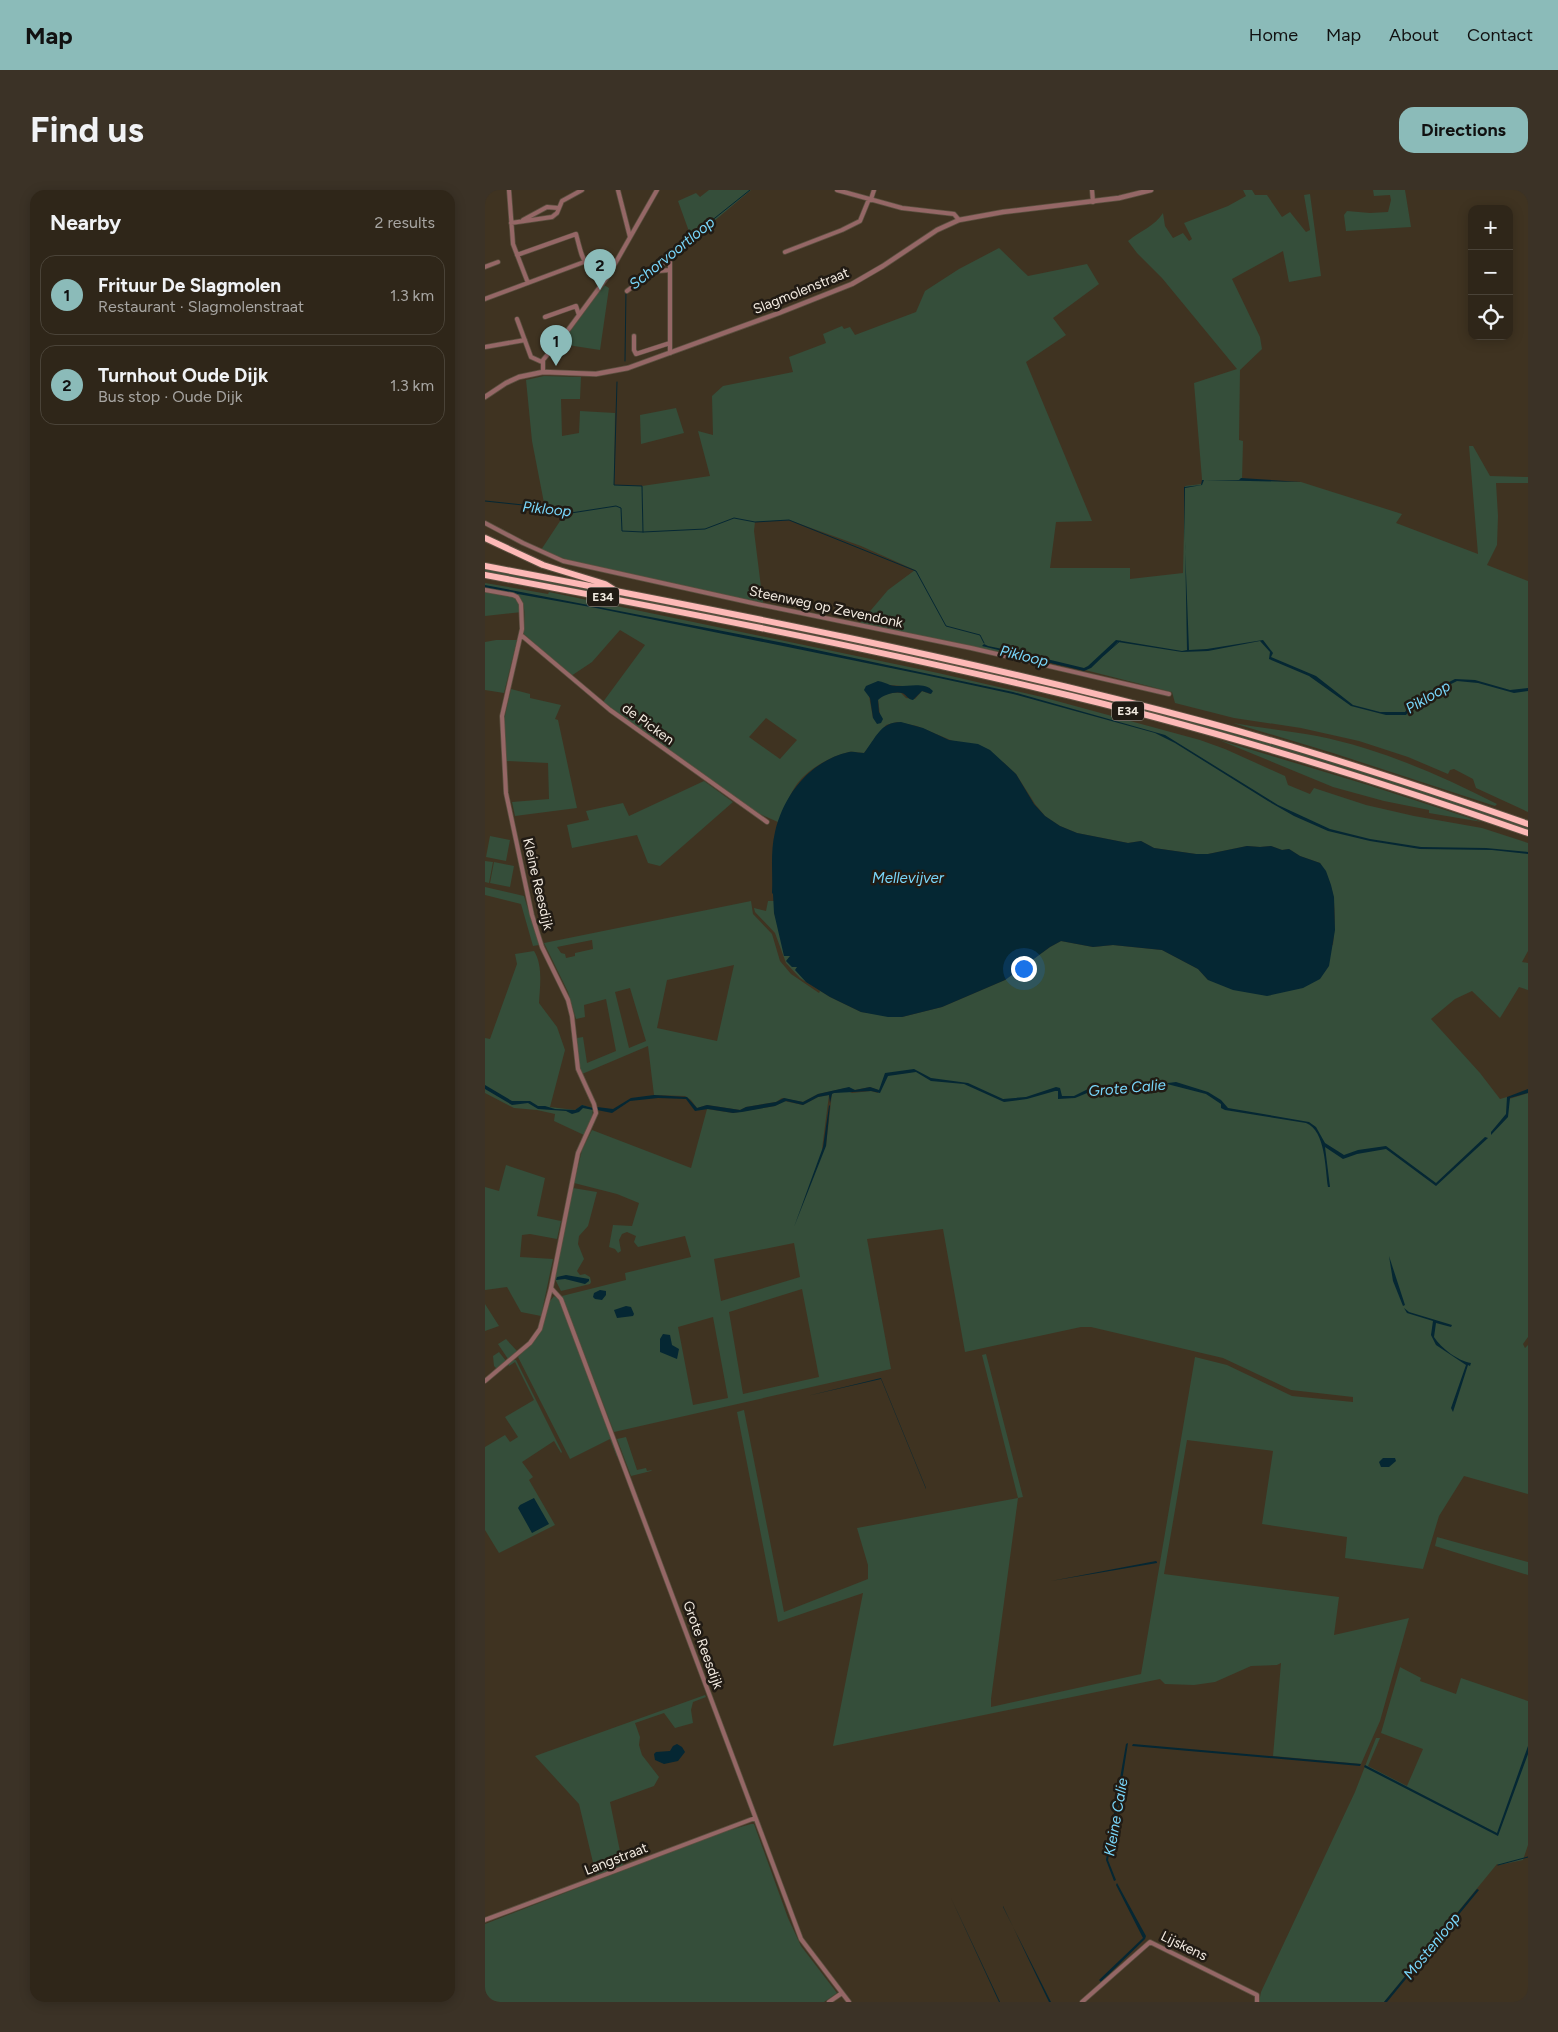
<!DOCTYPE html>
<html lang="en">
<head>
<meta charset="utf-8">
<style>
  :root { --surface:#2f2619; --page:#3b3226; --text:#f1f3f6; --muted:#a7a5a2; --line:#4a4338; --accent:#8bbbb9 }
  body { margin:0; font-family:Figtree,sans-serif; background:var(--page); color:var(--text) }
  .controls { position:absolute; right:15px; top:15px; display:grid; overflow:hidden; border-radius:10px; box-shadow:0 2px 12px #0003 }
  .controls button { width:45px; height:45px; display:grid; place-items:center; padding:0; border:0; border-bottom:1px solid var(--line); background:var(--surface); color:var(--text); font:25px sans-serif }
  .you { position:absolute; left:538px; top:778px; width:18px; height:18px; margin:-12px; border:4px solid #fff; border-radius:50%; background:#1a73e8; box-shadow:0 0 0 8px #1a73e833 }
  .badge { display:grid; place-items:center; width:32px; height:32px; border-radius:50%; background:var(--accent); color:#111; font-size:16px; font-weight:700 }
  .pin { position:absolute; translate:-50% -41px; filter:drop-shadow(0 1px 2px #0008) }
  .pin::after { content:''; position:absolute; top:26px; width:18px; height:15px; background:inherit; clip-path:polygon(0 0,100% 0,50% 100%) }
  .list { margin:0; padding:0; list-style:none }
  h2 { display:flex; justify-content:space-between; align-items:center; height:65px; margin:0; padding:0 20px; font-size:21px }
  h2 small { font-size:16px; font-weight:400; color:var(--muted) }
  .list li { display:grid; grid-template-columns:32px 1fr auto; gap:15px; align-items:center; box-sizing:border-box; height:80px; margin:0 10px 10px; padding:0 10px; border:1px solid var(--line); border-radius:15px }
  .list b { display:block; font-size:19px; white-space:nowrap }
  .list p { margin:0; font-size:16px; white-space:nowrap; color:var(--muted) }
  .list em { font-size:16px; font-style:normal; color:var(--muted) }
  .icon { flex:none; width:28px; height:28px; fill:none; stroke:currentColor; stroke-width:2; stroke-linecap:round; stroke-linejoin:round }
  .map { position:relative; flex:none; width:1043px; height:1812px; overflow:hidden; border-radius:15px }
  header { display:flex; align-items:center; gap:30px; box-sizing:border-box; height:70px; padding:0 25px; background:var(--accent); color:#111 }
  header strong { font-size:24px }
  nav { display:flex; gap:28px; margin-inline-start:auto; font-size:18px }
  .intro { display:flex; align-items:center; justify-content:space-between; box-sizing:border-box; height:120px; padding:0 30px }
  h1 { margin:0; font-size:35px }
  .button { padding:12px 22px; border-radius:15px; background:var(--accent); color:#111; font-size:18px; font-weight:700 }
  main { display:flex; gap:30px; padding:0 30px }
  aside { flex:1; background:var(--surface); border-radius:15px; box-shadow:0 2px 12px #0003 }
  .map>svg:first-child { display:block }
  .green { fill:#354e3a; fill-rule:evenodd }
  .water { fill:#052733 }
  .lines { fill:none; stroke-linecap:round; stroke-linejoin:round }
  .stream { stroke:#052733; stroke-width:1 }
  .minor-casing { stroke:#5c5040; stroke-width:5.5 }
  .tertiary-casing { stroke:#5c5040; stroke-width:6 }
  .motorway-casing { stroke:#5c5040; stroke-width:8 }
  .minor { stroke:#956766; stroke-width:4 }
  .tertiary { stroke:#956766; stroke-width:4.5 }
  .motorway { stroke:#fdb9b7; stroke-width:6 }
  .labels { text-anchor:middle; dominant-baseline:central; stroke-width:5; stroke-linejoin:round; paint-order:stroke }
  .shield { fill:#211b14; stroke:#b3aca3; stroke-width:1 }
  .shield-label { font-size:12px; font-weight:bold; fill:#f2eae0 }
  .street-label { font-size:14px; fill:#f2eae0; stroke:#211b14 }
  .water-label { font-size:15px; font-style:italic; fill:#79d7fb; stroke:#211b14 }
</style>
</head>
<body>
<header>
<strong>Map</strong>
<nav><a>Home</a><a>Map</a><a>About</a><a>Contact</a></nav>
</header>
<div class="intro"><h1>Find us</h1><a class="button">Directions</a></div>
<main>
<aside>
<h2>Nearby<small>2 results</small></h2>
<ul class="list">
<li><span class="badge">1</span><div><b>Frituur De Slagmolen</b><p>Restaurant · Slagmolenstraat</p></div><em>1.3 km</em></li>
<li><span class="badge">2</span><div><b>Turnhout Oude Dijk</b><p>Bus stop · Oude Dijk</p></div><em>1.3 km</em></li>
</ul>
</aside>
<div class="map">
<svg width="1043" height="1812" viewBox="0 0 1043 1812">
  <rect width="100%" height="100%" fill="#3f3321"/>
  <path class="green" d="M224,0h42l-44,37 -16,10 -13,-36 18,-8 4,4z
    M758,0h9l3,5h12l15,22 8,-5 16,20 4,-2 -6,-35 6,-1 11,82 -32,6 -6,-31 -51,28 28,58 2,12 -22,21 -1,70 4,1 -1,39 59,2 101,32 -6,9 82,31 -9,-108h4l17,30 38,1v6h-32l2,33 -1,29 -10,20 41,16v231l-52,-24 -3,-9 -19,-10 -4,1 -2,4 -40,-17 -49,-16 -58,-13 -67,-10 -59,-15 -3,-11 -91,-23 -221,-46 28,-33 27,-20 -54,-24 -72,-26 -34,2 -1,9 9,72 -192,-42 -30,-11 23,-35 -19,-7 -13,-67 -6,-61 18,-4 37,1 -1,22h-19l1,37 17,-3 1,-22 35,2 -1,72 28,1 68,-10 -12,-45 15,4 -1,-39 11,-10 70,-14 -4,-15 37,-14 -3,-9 19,-8 2,3 6,-2 5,8 61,-23 9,-21 34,-22 40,-21 29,28 59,-12 12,20 -46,34 13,17 -40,27 66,159 -36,1 -6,46h80v11l53,-6 2,-87 17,-2v-5l-8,-96 43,-14 -75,-91 -25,-25 -9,-12c13,-11 26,-14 35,-28l2,13 8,12 10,-5 6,8 3,-2 -8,-16 44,-17 18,-10z
    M888,0h32l6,37 -65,4 -2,-16 3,-4 23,2 18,-1 3,-12 -1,-5 -16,1z
    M119,95l5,3 -9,62 -39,-6z
    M191,218l8,25 -43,11 -1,-29z
    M0,379l301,59v2l-301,-58z
    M0,393l63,11 1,-2 389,81 104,24 158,43 25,9 60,27 3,9 22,9 4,-6 52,17 48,11 68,12 46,15v108l-6,11 6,1v27l-9,-3 -19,31 -28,-27 -17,8 -24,20 49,54 20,26 7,-2 2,2 19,-6v244l-5,7 2,4 3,-3v149l-64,-18 -25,40 -16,53 -78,-11 2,-21 -85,-13 11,-73 -86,-11 -23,134 175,23 -5,38 75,-17 -29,103 -19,43 -88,-8 8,-93 -4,2 -26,1 -36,16 -21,3 -29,-1 -5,-5 -327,67 30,-153 -85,29 -41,-210 7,-2 40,202 84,-33v-14l-11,-37 161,-30 -36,-143 4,-1 37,143 -5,1 -27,201v8l150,-33 54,-317 32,8 65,31 61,6v-5l-62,-7 -68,-32 -132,-31h-10l-116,25 -22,-123 -76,10 24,130 -277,63 -52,-136 64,-16 -1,-7 66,-16 -6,-21 -47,11 -4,-5 2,-6 -9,-4 -5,2 -3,6 2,11 -3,2 -3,-4 -6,-2 4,-22 19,1 7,-23 -22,-9 -43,-11 8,-33 10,-20 99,38 16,-59 26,4 42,-7 9,-5 19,4 15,-8 11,-2 -7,54 4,-3 6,-53 16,-2 4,2 19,-2 7,2v-3l-8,-3 -15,3 -9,-2 -28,6 -15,8 -21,-4 -6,4 -30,5 -6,3 -33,-5 -10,3 -6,-8 -6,-4 -31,-1 -6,-49 -66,28 -3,-9 -2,-27 6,-1 4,26 29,-12 -10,-52 -22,6 1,12 -9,2 -8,-27 -24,-49 207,-42 2,13 19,20 8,27 11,13 28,19 1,-2 -20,-13 -14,-15 -11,-30 -20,-21 -1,-4 12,3 2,-10h6v12l17,44 -4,3 10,7 9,15 24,15 31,15 41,5 40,-10 63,-27 45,-33 11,-6 32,6 20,-2 49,5 36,19 10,11 125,-35c3,-28 4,-58 -13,-82l-20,-7 -11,-7 -7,1 -11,-4 -11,1 -13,-1 -39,8h-12l-42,-6 -13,-7 -13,2 -51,-10 -17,-7 -15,-10 -10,-12 -19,-30 -13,-12 -86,-36 -20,-4 -11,3 -22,28c-5,0 -10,-2 -15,-1 -18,4 -41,17 -52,32 -8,11 -13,26 -19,38l-25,-11 -150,-109 42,-57 -25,-15 -28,32 -21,14 -47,-42c-1,-14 5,-31 -9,-41l-30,-5zM404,495l41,3v6l-8,-3 -7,8 -9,-1 -5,-5c-8,-1 -18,1 -23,6l2,15 -7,4 -4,-22zM281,528l31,22 -17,19 -31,-22zM107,750l1,9 -18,4v3l-9,2 -1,-4 -4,-1 -4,-6zM249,775l-17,76 -60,-13 10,-48zM145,798l16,53 -17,7 -14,-56zM309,1053l6,34 -79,24 -7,-42zM317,1099l17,88 -76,17 -14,-82zM228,1127l15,81 -35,7 -15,-78z
    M0,401l29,5 5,7 3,9 -37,4z
    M11,450h21l-13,53 -19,-3v-48z
    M421,463c115,26 230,52 344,85 92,26 182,56 273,87l5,2v3c-76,-27 -152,-53 -229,-76 -131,-38 -263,-69 -395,-100z
    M26,499l19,5v4l31,7 -6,14 3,1 19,88 -62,8 -3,-14 37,-3 -1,-36 -42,-2 -2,-41z
    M748,533c28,5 57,8 84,13 64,13 123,39 180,68l-2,2 -162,-53z
    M734,550l149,45 114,37 -53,-9v-3l-45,-9 -51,-14z
    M219,591l29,21 -73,64 -12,-3 -11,-28 -65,13 -5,-23 22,-5 -3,-9 37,-8 6,13z
    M5,646l20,4 -4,21 -20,-4z
    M0,671l8,1 -4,21 -4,-1z
    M9,672l20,4 -4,21 -20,-4z
    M0,697l39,9 15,49 -6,1 -12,-42 -36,-9z
    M49,761c9,14 6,35 5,52l18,24 8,23 -15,57 25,3 7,-5 11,3 -1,11 -8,16 -30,-14 1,-7 -18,-4 -23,-2 -29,-15v-55l5,1 27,-75 -2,-10z
    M21,975l39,13 -8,38 24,5 -4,18 -27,-5 -8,1 -2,22 33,2 -12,57 -20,-4 -14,-25 -22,3v-103l14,4z
    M88,998l24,4 -9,34 -9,10 -1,8 6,15 -7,12 3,4 5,-1 5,3 1,5 -1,2 -29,7 -6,-12z
    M69,1106l6,4 59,156 -2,1 -7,-18 -40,20 -52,-102 21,-22 11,-34z
    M0,1114l14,22 -14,5z
    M21,1149l11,12 -9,8 -10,-15z
    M14,1162l7,9 -9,8 -3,-3 -1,-10z
    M28,1170h3l46,92 -1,1 -7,-12 -32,21 11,15 -4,3 26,45 -56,28 -14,-23v-83l20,-12 5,7 8,-5 -13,-20 29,-17 -19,-38 -6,4 -1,-2z
    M141,1247l11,33 9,-2 1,3 5,-1 -1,1 -20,5 -14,-37z
    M952,1347l91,25v13l-93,-29z
    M915,1477l21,11 -1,3 36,13 5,-16 67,23v144l-5,15 -24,5 -2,-1 -113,138h-125l2,-10 94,-200 21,-54h4l-12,28 39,20 16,-37 -42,-16z
    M220,1505l1,2 -13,5 -2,8 2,13 -18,5 -11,-15 -29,10 5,14 -1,8 3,10 17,22 -5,9 -44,16 13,64 -27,9 -17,-71 -44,-48z
    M266,1634h3l34,94 13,28 36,47 -13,9h-339v-78l234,-91z"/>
  <path class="water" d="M756,288l60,4 -97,-2 -2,5 -17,3v59l4,103 18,-1 56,-9 10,13 -2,4 45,19 37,29 27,7h25l8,-12 42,-21 20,1 35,10 18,-2v3l-14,2 -36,-10 -21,-2 -41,21 -10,13h-20l-35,-9 -42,-30 -40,-17 1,-7 -10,-11 -52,10 -26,1 -64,-10 -27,26 -7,3 -102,-25 2,-2 4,2 38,8 58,14 4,-2 28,-26 66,11 5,-1 -3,-163 17,-2 1,-5h37z
    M0,395l299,58 229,49 152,43 113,70 52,24 40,10 51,8 65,1 42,4v2l-36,-4 -72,-1 -50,-8 -42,-10 -34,-15 -26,-15 -93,-58 -20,-10 -142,-39 -88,-19 -329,-67 -111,-20z
    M393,491c5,1 8,2 12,4 12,4 33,-5 43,6l-2,3 -9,-3 -9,9c-6,-1 -6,-5 -11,-7 -7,-2 -19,2 -24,7l1,12 4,7 -2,4 -4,1 -4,-6 -3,-20 -6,-8 2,-4z
    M416,532l22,6 26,12 29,4 12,6 26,24 18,30 11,12 15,10 17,7 51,10 13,-2 13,7 42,6h12l39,-8 13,1 11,-1 11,4 7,-1 11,7 20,7 6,8 5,14 3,12 1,33 -6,36 -9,13 -17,9 -36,8 -34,-6 -25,-10 -10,-11 -36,-19 -49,-5 -20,2 -32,-6 -11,6 -45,33 -63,27 -40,10h-14l-27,-5 -31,-15 -24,-15 -11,-12 2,-3h-5l-6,-6 4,-5h-6l-10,-43 -1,-19 -1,-1c1,-20 -2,-40 3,-61 9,-38 35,-71 74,-80 5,-1 10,1 15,1 12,-15 16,-31 37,-31z
    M429,879l17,9 37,5 35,16 23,-2 30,-10 4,1 2,8h12l16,-8 36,-3 19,3 20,-5 -1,2 -16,5 -23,-2 -33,3 -17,7 -17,1v-8h-3l-28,8 -23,3 -40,-18 -33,-3 -15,-9 -28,4 -8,17 -9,-2 -37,2 -2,1 -2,9 -1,-8 -11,2 -15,8 -17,-4 -11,5 -33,6 -9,1 -25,-4 -13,2 -9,-12 -28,-1 -28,3 -18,12 -15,-3v-3l16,2 18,-11 23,-3 33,2 10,11 10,-3 33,5 6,-3 30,-5 8,-4 19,4 15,-8 31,-7 6,3 15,-3 9,3 6,-17z
    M691,892l32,10 13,8 7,8 81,14 7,5 9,16 19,12 14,-5 28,-4 50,37 49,-46 3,1 -52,48 -50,-37 -29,5 -14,5 -18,-12 5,40h-2c-3,-18 -2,-56 -22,-64l-81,-13 -4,-2v-4l-15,-10 -39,-10 1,-1z
    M0,895l27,16h18l8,5h7l10,3 20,1 7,-5 11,3v2l-10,-2 -4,4 -7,2 -6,-3 -28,-2 -10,-6 -16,2 -27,-16z
    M1043,899v4l-18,5 -2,19 -17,18v-3l15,-18 1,-17z
    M345,915l-4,41 -32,81 29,-80 6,-41z
    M904,1066l16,49 -2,1 -10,-25z
    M81,1085l23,4v2l-4,3 -20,-5 -9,1 1,-3z
    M115,1100l6,1v4l-4,5 -7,-1 -2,-2 1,-4z
    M141,1116l5,1 3,7 -1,2 -16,2 -3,-8z
    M919,1118l5,4 43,13 -1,2 -15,-4 -2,14c7,11 24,24 37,26l-1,3 -2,-1 -15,47 -2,-4 15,-43 -30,-20 -5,-10 2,-14 -26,-8z
    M178,1144l7,1 2,10 7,4 -2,10 -17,-7v-13z
    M396,1188l45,110v1l-45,-110 -74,17z
    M898,1268h12l1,3 -7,6h-8l-2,-5z
    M49,1308l15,26 -17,9 -14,-25 2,-3z
    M672,1372v1l-106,18 105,-20z
    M643,1553l-12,76h-3l13,-75z
    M192,1554l5,3 3,5 -7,9 -14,3 -9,-4 -1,-6 2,-2 14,-1 3,-5z
    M648,1554l228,20 -1,2 -228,-20z
    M1043,1556v8l-30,82 -134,-69 1,-2 132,68z
    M627,1632l3,1 -7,37 8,20 -2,1 -8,-21z
    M632,1693l29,53 -1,3 -44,43 -2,-2 44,-42 -27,-53z
    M992,1699l2,1 -92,112h-3z
    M466,1708l49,104h-1z
    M518,1716v1l48,95h-2z"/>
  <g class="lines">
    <path class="stream" d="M140,171l1,-72 124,-99
      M132,192l-3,103 28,1 1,46
      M0,311l57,6 29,6 45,-7 5,2 1,23 21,1 62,-3 29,-11 21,4 34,-2 127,51 30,55 34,9 4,8
      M534,465l43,10
      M619,465l16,-14
      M1013,1675l30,-8"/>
    <defs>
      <path id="minor" d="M24,0l4,54 15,39
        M133,0l12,47
        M352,0l65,18 52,6 5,6
        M607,0l1,12
        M386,9l3,-9
        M38,30l24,-13 11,1
        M26,33l41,-6 5,-4 5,-12 20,-11
        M300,62l57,-22 18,-9 9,-22
        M32,65l59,-21c8,29 4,28 32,42
        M0,77l13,-5
        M173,81l12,-1
        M142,101l43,-33v95
        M0,109l99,-37
        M60,127l31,-11 3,9
        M32,129l14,38 11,5
        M149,146v14l2,4 34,-11
        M0,157l40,-7
        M58,182v-12l25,-30 40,-54 49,-86
        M0,333l38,20 40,18 194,43 214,44 198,46
        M0,400l28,5 4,2 4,7 1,25 -20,87 4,77 26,122 10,32 26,53 4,16 6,53 16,35 2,9 -18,40 -27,135 -11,41 -10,14 -45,38
        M36,445l89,75 157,112
        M66,1098l10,11 240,640 48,63
        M0,1730l270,-102
        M344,1812l13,-9
        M597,1812l68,-60 107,53v7"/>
      <path id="tertiary" d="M0,207l21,-14 13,-6 24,-5 53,2 32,-6 151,-55 73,-29 31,-18 54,-36 22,-10 44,-8 116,-14 32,-8"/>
      <path id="motorway" d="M0,348l58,27 62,19 8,5
        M0,376c242,46 485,93 724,157 107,29 214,64 319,101
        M0,385c188,35 375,71 561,115 164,38 324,88 482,143"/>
    </defs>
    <use href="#minor" class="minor-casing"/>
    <use href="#tertiary" class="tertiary-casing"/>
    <use href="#motorway" class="motorway-casing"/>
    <use href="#minor" class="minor"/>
    <use href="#tertiary" class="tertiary"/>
    <use href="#motorway" class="motorway"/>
  </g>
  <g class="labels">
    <g class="shield">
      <rect x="102" y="397.5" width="32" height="19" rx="4"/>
      <rect x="627" y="511.5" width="32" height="19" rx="4"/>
    </g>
    <g class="shield-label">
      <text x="118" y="407">E34</text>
      <text x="643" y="521">E34</text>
    </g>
    <g class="street-label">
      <text transform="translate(316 101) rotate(-22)">Slagmolenstraat</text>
      <text transform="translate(341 417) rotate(12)">Steenweg op Zevendonk</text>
      <text transform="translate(163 534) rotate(36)">de Picken</text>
      <text transform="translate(53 694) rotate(77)">Kleine Reesdijk</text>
      <text transform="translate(218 1455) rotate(70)">Grote Reesdijk</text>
      <text transform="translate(131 1669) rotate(-21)">Langstraat</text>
      <text transform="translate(699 1756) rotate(26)">Lijskens</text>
    </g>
    <g class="water-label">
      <text transform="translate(187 63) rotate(-39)">Schorvoortloop</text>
      <text transform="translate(62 319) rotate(6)">Pikloop</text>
      <text transform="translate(539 466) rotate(13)">Pikloop</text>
      <text transform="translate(943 507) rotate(-31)">Pikloop</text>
      <text x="423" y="688">Mellevijver</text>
      <text transform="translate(642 898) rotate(-5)">Grote Calie</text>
      <text transform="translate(631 1627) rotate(-80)">Kleine Calie</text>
      <text transform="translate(947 1756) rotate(-51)">Mostenloop</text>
    </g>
  </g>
</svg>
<div class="controls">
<button>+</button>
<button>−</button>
<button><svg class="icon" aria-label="locate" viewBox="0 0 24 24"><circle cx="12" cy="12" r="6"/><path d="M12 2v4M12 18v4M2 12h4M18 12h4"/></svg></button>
</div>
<div class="you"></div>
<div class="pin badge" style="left:71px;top:176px">1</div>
<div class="pin badge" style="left:115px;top:100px">2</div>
</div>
</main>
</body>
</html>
